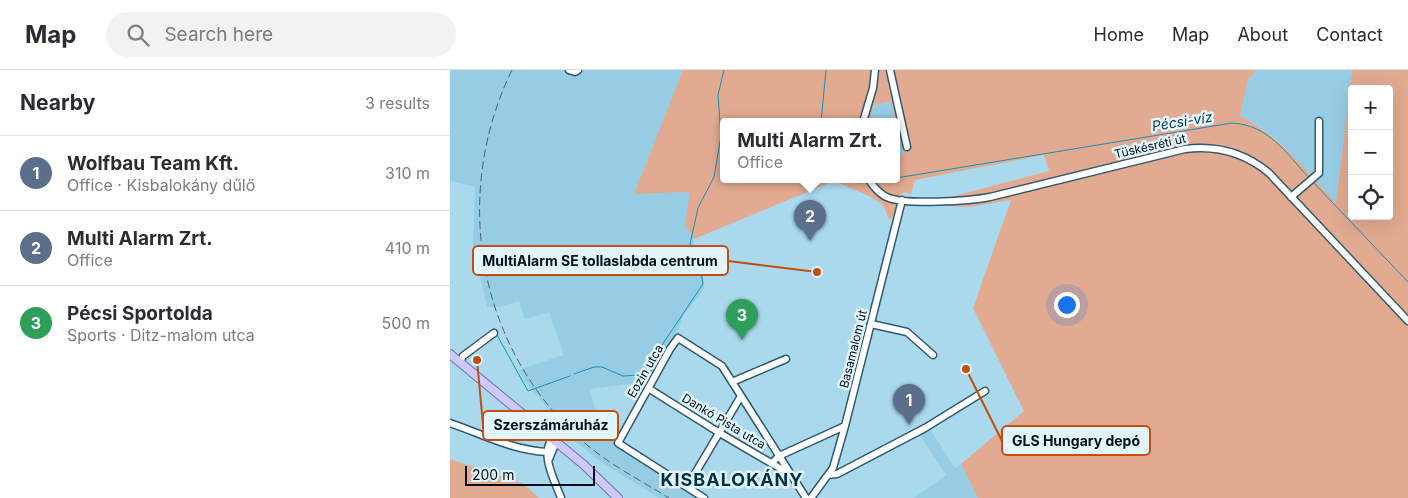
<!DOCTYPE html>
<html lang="en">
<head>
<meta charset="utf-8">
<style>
  :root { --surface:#fff; --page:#f2f2f3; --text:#2b2b33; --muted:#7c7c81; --line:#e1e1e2; --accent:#ab4905 }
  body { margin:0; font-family:Inter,sans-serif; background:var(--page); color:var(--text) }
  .controls { position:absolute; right:15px; top:15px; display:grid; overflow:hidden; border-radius:5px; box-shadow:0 5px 20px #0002 }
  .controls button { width:45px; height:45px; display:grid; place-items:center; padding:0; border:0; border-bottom:1px solid var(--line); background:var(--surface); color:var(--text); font:25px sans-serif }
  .scale { position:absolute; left:15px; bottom:12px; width:130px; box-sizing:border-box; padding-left:5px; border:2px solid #010f16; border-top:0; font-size:14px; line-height:18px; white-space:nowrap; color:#010f16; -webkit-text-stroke:4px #e2f5fd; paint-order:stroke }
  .you { position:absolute; left:616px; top:234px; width:18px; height:18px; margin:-12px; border:4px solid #fff; border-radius:50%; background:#1a73e8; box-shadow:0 0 0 8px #1a73e833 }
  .badge { display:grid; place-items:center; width:32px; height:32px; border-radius:50%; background:var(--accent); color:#fff; font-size:16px; font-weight:700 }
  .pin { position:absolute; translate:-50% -41px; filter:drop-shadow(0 1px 2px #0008) }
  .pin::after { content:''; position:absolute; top:26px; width:18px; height:15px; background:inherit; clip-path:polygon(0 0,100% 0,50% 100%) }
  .popup { position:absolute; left:270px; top:48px; width:180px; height:65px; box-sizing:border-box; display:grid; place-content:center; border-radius:5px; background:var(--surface); filter:drop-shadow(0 1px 4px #0005); font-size:16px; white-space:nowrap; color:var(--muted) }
  .popup b { font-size:19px; color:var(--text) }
  .popup::after { content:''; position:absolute; left:50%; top:100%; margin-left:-10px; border:10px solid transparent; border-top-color:var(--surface) }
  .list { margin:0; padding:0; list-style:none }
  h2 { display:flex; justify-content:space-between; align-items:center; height:65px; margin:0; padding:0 20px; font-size:21px }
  h2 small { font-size:16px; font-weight:400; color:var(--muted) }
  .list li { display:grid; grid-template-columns:32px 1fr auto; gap:15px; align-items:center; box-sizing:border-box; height:75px; padding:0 20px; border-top:1px solid var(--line) }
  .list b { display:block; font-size:19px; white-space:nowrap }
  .list p { margin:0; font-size:16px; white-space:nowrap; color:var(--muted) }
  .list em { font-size:16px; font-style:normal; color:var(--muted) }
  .icon { flex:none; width:28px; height:28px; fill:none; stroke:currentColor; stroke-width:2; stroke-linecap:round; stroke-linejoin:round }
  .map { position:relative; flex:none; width:958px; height:428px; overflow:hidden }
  header { display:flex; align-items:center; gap:30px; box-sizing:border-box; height:70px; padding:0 25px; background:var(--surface); border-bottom:1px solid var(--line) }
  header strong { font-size:24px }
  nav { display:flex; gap:28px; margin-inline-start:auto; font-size:18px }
  .search { width:350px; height:45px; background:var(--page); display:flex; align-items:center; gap:12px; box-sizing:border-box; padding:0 18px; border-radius:28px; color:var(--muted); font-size:19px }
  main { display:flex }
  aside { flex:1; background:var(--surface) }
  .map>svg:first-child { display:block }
  .built { fill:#96cde5 }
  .green { fill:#e2aa90; fill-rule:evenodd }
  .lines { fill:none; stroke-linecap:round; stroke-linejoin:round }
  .stream { stroke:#1493bb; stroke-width:1 }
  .minor-casing { stroke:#2f5b6c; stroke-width:9 }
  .major-casing { stroke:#7070ab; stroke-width:10 }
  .minor { stroke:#fff; stroke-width:6 }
  .major { stroke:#cdc8fd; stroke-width:8 }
  .rail { stroke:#486471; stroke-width:1; stroke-dasharray:8 4; stroke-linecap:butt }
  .labels { text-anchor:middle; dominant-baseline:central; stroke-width:5; stroke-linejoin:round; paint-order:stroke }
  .street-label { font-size:12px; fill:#010f16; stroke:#e2f5fd }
  .water-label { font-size:14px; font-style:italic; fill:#0d3e4f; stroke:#e2f5fd }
  .district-label { font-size:18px; font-weight:bold; letter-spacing:1px; fill:#003142; stroke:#e2f5fd }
  .leader { fill:none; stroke:#c54e0e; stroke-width:2 }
  .callout-dot { fill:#c54e0e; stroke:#e2f5fd; stroke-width:2 }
  .callout { fill:#e2f5fd; stroke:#c54e0e; stroke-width:2 }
  .callout-label { font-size:14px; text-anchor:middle; font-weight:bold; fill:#010f16 }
</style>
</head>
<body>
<header>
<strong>Map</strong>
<div class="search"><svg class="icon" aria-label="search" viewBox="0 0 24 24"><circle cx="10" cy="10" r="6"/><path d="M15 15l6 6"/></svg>Search here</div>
<nav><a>Home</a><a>Map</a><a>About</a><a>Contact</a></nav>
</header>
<main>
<aside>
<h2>Nearby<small>3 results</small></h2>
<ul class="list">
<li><span class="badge" style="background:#5c6f8a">1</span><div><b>Wolfbau Team Kft.</b><p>Office · Kisbalokány dűlő</p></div><em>310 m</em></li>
<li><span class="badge" style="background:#5c6f8a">2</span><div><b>Multi Alarm Zrt.</b><p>Office</p></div><em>410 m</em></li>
<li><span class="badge" style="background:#2e9e5b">3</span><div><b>Pécsi Sportolda</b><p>Sports · Ditz-malom utca</p></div><em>500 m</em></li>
</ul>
</aside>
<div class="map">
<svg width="958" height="428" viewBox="0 0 958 428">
  <rect width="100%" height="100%" fill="#aad9ee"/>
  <path class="built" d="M0,0h233l-49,124 57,-2 -6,33 9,14 -1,6 10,20 1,24 -21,27 -7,20 -28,46 -59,7 10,31 13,21 19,15 67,42h-39l-58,-36 -25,-20 -48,-57 -9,-14 7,-4 38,-12 -15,-43 -24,7 -6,-18 -19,6h-13l-14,-61 2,-59 -25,-6z
    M807,0h95l-16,133 -44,-49 -22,-20 -18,-12 -13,-6 9,-36z
    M441,31l14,54 -9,3v-36h-27l5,-17z
    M480,359l25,39 6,-4 17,34h-64l32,-23 -26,-40z"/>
  <path class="green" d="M233,0h574l-9,10 -8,36c39,19 67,55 96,87l16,-133h56v428h-430l-17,-34 63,-53 -51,-103 38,-108 -42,7 -23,-1 8,-10 95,-25 -5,-16 -129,25 -4,14 -8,-2 -11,26 -3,1 -6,-14 -14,-9 -35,-15 -140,58 -9,-14 5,-33 -56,2zM902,19h37v127h-37zM441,31l13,54 -8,3v22h-172v-58h145l5,-17z
    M0,389l74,25 15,14h-89z"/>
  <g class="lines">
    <path class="stream" d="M371,52l5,-52
      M446,108l336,-55c37,2 54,30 77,55
      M404,110l4,3 9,-1
      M423,111l15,-1
      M862,111l96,101
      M47,265l31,56 42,-15
      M124,304l20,-7h8l21,9 16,-1 15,-6 4,-18 45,-67 -4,-22 -9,-18 8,-36 16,-31 7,-41 -3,-41 6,-25"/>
    <defs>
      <path id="minor" d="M119,0l6,2 3,-2
        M440,0l17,77
        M413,52l10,-34 2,-18
        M419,110c5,7 11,15 20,18 19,7 80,3 101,-1l195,-48c32,-4 59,3 84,24l139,148
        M841,127l28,-24v-52
        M421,254l36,8 26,23
        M10,292l3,-6 31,-23
        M282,312l54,-23
        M198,318l70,44 70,41
        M0,353c32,11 62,27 97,29
        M102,369c-12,16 3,42 9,59
        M99,389l7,-17
        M322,393l7,-7 66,-30
        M378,405l9,-1 88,-46 60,-37
        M237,417l54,-91
        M254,428l-86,-55 52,-94 8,-11 44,28 84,132
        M361,428l22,-30 12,-42 57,-226"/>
      <path id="major" d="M0,284l134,111 34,33"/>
    </defs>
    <use href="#minor" class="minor-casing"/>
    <use href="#major" class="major-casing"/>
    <use href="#minor" class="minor"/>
    <use href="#major" class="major"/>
    <path class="rail" d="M62,0c-62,127 -34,282 75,375 25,21 55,36 82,53"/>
  </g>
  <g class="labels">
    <g class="street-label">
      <text transform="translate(700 76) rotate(-13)">Tüskésréti út</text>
      <text transform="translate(403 279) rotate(-76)">Basamalom út</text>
      <text transform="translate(195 301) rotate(-60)">Eozin utca</text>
      <text transform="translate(274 351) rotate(31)">Dankó Pista utca</text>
    </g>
    <g class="water-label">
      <text transform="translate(732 51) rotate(-9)">Pécsi-víz</text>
    </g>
    <g class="district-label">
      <text x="282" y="409">KISBALOKÁNY</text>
    </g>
  </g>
  <path class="leader" d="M367 202L278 191M27 290L33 355M516 299L552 371"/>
  <g class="callout-dot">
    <circle cx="367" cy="202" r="5"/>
    <circle cx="27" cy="290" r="5"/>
    <circle cx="516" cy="299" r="5"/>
  </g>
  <g class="callout">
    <rect x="23" y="176" width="255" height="29" rx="5"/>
    <rect x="33" y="341" width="135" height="29" rx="5"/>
    <rect x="552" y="356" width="148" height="29" rx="5"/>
  </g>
  <g class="callout-label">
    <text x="150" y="196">MultiAlarm SE tollaslabda centrum</text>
    <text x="101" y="360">Szerszámáruház</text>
    <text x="626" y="376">GLS Hungary depó</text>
  </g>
</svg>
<div class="controls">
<button>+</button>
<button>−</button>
<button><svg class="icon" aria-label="locate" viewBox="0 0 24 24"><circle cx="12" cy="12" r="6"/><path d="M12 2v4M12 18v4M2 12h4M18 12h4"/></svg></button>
</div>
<div class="scale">200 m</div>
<div class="you"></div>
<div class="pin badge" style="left:459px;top:355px;background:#5c6f8a">1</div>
<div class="pin badge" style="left:360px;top:171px;background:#5c6f8a">2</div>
<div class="popup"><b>Multi Alarm Zrt.</b>Office</div>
<div class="pin badge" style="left:292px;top:270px;background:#2e9e5b">3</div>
</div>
</main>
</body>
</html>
